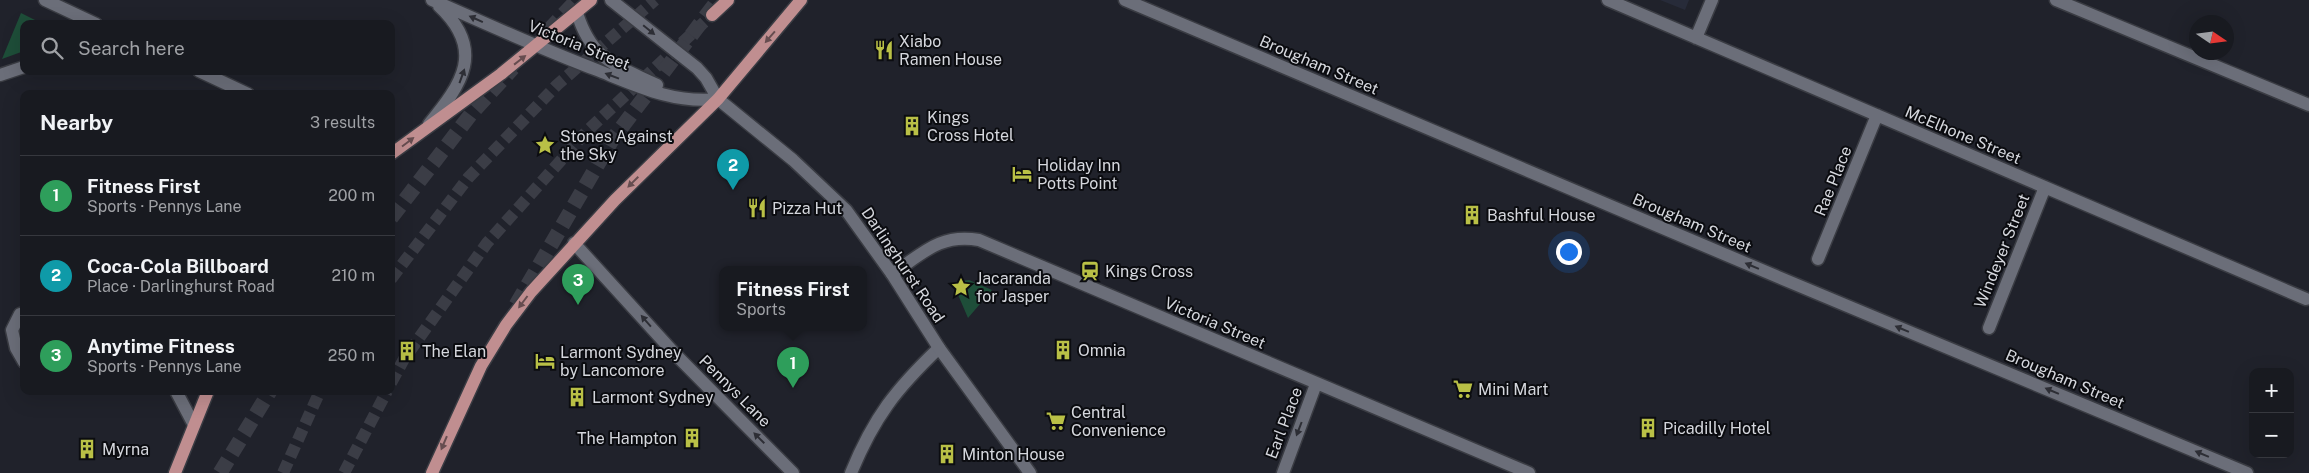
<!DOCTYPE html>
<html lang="en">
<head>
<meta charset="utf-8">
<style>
  :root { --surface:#181a20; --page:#25272d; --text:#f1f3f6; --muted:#9fa1a5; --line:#36383e; --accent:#ea580c }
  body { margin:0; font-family:"Public Sans",sans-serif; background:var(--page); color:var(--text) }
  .controls { position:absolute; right:15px; bottom:15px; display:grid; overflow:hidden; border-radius:10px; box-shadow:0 5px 20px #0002 }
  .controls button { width:45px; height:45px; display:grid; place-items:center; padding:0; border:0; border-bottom:1px solid var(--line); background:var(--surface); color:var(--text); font:25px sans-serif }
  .compass { position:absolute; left:2189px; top:15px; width:45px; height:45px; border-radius:50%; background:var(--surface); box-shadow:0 5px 20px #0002; rotate:103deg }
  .you { position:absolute; left:1568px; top:251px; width:18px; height:18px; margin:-12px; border:4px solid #fff; border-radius:50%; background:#1a73e8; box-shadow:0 0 0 8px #1a73e833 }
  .badge { display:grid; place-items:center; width:32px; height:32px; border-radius:50%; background:var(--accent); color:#fff; font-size:16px; font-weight:700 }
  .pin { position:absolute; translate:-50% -41px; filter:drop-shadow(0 1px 2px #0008) }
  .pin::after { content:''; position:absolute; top:26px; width:18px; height:15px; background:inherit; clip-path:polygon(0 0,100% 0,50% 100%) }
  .popup { position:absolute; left:719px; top:266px; width:148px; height:65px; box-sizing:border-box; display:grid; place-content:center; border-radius:10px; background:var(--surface); filter:drop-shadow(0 1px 4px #0005); font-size:16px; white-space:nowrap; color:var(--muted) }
  .popup b { font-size:19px; color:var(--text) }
  .popup::after { content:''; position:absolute; left:50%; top:100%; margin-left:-10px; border:10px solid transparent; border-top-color:var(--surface) }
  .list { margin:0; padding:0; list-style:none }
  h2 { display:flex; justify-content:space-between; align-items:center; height:65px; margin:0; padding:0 20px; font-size:21px }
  h2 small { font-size:16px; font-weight:400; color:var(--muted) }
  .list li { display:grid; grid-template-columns:32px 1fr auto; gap:15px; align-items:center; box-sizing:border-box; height:80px; padding:0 20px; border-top:1px solid var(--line) }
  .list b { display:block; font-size:19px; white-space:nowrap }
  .list p { margin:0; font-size:16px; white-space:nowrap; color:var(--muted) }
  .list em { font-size:16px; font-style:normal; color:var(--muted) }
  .icon { flex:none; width:28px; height:28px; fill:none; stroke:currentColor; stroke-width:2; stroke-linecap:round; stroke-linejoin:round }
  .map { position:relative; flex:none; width:2309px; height:473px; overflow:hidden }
  .search { position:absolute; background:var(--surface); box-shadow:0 5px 20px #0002; left:20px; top:20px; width:375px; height:55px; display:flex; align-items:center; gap:12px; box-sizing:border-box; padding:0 18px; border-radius:10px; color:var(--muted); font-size:19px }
  .panel { position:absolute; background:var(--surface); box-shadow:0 5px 20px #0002; left:20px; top:90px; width:375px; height:305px; border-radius:10px }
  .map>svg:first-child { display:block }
  .built { fill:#272b39 }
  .green { fill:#1e4e39 }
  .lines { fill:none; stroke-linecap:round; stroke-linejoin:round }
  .primary-tunnel { stroke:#3b3d46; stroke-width:12; stroke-dasharray:12 6; stroke-linecap:butt }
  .highway-tunnel { stroke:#3b3d46; stroke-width:15; stroke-dasharray:15 8; stroke-linecap:butt }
  .street-casing { stroke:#3a3c43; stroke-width:15 }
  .secondary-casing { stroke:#3a3c43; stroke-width:15 }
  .primary-casing { stroke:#3a3c43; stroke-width:15 }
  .street { stroke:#6b6e79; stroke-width:12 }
  .secondary { stroke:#6b6e79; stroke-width:12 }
  .primary { stroke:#c08e90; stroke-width:12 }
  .oneway { fill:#2d2e35 }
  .oneway2 { fill:#664d50 }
  .labels { text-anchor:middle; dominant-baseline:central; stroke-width:4; stroke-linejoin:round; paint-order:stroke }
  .poi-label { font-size:16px; fill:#d5d7dd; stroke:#0b0c10; text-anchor:start }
  .street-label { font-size:16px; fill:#d5d7dd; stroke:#0b0c10 }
</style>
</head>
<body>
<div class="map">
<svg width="2309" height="473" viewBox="0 0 2309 473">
  <rect width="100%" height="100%" fill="#20222b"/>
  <path class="built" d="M1660,0h29l-4,10z"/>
  <path class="green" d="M21,13l22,11h-19v27l-22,8z
    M969,280l23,10 -24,28 -12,-28 5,-9z"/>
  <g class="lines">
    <path class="primary-tunnel" d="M391,279l77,-101 89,-93 98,-85
      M391,383l13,-24 83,-116 101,-113 124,-115
      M283,473l37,-82
      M344,473l43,-82"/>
    <path class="highway-tunnel" d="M548,31l29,-31
      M391,218l80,-104 42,-46
      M516,305l96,-165 106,-140
      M220,473l50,-82"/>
    <defs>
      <path id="street" d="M45,0l51,24
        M1125,0l665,282 457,191
        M1608,0l698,299
        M2056,0l253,105
        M1696,38l16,-38
        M199,71l49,23
        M0,75l24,-8
        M574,243l102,112 117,118
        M1818,259l59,-144
        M892,274c30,-20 48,-41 87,-34l550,233
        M24,313l-4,1 -8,16 4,18 8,14
        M1989,328l56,-141
        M176,391l18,34
        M851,473c23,-56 45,-84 88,-125
        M1283,473l33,-89"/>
      <path id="secondary" d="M432,0c55,24 109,49 165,70 40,16 77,34 121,29
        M611,0l86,68 9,10 12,21 75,61 53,50 46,64 47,74 91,125
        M577,13c15,48 39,52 80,72
        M429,124c33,-40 57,-74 10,-118"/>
      <path id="primary" d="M712,15l16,-15
        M391,154l110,-80 90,-74
        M175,473l33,-82
        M432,473l49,-107 25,-41 25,-33 84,-92 103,-101 83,-99"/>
    </defs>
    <use href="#street" class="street-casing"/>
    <use href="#secondary" class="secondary-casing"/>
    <use href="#primary" class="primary-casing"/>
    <use href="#street" class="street"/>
    <use href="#secondary" class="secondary"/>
    <use href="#primary" class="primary"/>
  </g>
  <defs><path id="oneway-solid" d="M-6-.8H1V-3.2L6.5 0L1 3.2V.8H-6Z" transform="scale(1.25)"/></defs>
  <g class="oneway">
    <use href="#oneway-solid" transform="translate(476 19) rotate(-156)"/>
    <use href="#oneway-solid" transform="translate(649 30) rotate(39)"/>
    <use href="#oneway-solid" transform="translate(462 76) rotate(-70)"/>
    <use href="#oneway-solid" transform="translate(612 76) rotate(-159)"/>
    <use href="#oneway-solid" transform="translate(1752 266) rotate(-157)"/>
    <use href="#oneway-solid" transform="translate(646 321) rotate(-131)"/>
    <use href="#oneway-solid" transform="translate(1902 329) rotate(-157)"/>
    <use href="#oneway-solid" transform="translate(2052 391) rotate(-157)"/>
    <use href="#oneway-solid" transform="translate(1299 429) rotate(111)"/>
    <use href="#oneway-solid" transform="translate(759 438) rotate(-135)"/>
    <use href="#oneway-solid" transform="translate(2202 454) rotate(-157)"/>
  </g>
  <g class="oneway2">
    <use href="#oneway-solid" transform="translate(770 37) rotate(131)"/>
    <use href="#oneway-solid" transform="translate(520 60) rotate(-38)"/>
    <use href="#oneway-solid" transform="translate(408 142) rotate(-37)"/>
    <use href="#oneway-solid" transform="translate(633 182) rotate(135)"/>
    <use href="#oneway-solid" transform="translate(523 302) rotate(127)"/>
    <use href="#oneway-solid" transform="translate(444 443) rotate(113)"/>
  </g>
  <defs>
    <symbol id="restaurant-bare" viewBox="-9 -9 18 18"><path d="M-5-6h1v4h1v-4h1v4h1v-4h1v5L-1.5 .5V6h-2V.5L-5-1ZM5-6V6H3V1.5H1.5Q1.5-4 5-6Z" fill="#b9c046" stroke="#0b0c10" stroke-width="2.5" paint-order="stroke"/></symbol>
    <symbol id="building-bare" viewBox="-9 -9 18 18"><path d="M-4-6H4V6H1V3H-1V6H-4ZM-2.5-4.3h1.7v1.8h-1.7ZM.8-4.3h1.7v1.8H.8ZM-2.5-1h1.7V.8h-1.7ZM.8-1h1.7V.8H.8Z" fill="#b9c046" stroke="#0b0c10" stroke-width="2.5" paint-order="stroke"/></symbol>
    <symbol id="sight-bare" viewBox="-9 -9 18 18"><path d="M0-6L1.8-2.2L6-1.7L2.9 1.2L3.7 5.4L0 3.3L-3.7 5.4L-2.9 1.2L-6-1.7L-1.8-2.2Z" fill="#b9c046" stroke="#0b0c10" stroke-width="2.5" paint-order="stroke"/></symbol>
    <symbol id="hotel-bare" viewBox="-9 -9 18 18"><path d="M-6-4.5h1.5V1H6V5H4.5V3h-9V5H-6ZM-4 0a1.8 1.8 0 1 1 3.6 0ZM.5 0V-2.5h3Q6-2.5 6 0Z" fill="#b9c046" stroke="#0b0c10" stroke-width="2.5" paint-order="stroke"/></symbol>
    <symbol id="station-bare" viewBox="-9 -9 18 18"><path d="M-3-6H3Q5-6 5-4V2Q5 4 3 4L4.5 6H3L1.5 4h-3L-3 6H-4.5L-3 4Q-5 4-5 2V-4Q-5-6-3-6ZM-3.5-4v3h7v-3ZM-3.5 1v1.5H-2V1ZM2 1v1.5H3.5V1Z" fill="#b9c046" stroke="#0b0c10" stroke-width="2.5" paint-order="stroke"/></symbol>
    <symbol id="supermarket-bare" viewBox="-9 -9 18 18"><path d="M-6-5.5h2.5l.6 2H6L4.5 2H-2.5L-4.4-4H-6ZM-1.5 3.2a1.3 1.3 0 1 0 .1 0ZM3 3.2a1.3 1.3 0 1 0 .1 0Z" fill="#b9c046" stroke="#0b0c10" stroke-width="2.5" paint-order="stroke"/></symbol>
  </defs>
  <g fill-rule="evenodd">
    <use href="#restaurant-bare" x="870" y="36" width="28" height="28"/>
    <use href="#building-bare" x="898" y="112" width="28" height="28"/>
    <use href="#sight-bare" x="531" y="131" width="28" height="28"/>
    <use href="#hotel-bare" x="1008" y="160" width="28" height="28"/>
    <use href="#restaurant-bare" x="743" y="194" width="28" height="28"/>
    <use href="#building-bare" x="1458" y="201" width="28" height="28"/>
    <use href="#station-bare" x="1076" y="257" width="28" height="28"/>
    <use href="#sight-bare" x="947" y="273" width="28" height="28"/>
    <use href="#building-bare" x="1049" y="336" width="28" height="28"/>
    <use href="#building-bare" x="393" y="337" width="28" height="28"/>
    <use href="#hotel-bare" x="531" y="347" width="28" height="28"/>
    <use href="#supermarket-bare" x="1449" y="375" width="28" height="28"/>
    <use href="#building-bare" x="563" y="383" width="28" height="28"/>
    <use href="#supermarket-bare" x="1042" y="407" width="28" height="28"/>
    <use href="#building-bare" x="1634" y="414" width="28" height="28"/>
    <use href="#building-bare" x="678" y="424" width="28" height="28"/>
    <use href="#building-bare" x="73" y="435" width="28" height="28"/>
    <use href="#building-bare" x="933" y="440" width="28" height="28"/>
  </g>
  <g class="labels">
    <g class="poi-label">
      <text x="899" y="41">Xiabo<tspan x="899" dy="18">Ramen House</tspan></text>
      <text x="927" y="117">Kings<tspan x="927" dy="18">Cross Hotel</tspan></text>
      <text x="560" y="136">Stones Against<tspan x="560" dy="18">the Sky</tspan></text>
      <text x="1037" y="165">Holiday Inn<tspan x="1037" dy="18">Potts Point</tspan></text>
      <text x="772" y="208">Pizza Hut</text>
      <text x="1487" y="215">Bashful House</text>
      <text x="1105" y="271">Kings Cross</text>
      <text x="976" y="278">Jacaranda<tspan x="976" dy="18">for Jasper</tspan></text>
      <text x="1078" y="350">Omnia</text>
      <text x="422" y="351">The Elan</text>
      <text x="560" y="352">Larmont Sydney<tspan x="560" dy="18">by Lancomore</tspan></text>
      <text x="1478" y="389">Mini Mart</text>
      <text x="592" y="397">Larmont Sydney</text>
      <text x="1071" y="412">Central<tspan x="1071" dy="18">Convenience</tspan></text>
      <text x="1663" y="428">Picadilly Hotel</text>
      <text x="677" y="438" text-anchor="end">The Hampton</text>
      <text x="102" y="449">Myrna</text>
      <text x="962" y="454">Minton House</text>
    </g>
    <g class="street-label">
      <text transform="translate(579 45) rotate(22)">Victoria Street</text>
      <text transform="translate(1319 65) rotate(23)">Brougham Street</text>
      <text transform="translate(1963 135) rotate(23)">McElhone Street</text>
      <text transform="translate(1833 181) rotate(-68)">Rae Place</text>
      <text transform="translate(1692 223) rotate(23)">Brougham Street</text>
      <text transform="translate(2002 251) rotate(-68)">Windeyer Street</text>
      <text transform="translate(903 265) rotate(56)">Darlinghurst Road</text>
      <text transform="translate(1215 323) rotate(23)">Victoria Street</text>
      <text transform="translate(2065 379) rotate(23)">Brougham Street</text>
      <text transform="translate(735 391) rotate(45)">Pennys Lane</text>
      <text transform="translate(1284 423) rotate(-69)">Earl Place</text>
    </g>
  </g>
</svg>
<div class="controls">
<button>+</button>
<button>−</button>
</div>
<svg class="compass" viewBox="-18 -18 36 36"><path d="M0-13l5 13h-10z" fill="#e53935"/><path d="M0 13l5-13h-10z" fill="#9fa1a5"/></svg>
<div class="you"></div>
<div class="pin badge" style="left:793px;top:388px;background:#2e9e5b">1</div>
<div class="popup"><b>Fitness First</b>Sports</div>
<div class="pin badge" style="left:733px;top:190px;background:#0f9aa8">2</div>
<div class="pin badge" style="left:578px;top:305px;background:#2e9e5b">3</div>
<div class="search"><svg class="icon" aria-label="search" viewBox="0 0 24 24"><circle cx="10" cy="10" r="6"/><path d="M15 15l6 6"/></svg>Search here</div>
<section class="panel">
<h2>Nearby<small>3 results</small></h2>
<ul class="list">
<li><span class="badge" style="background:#2e9e5b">1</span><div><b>Fitness First</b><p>Sports · Pennys Lane</p></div><em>200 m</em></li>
<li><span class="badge" style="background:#0f9aa8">2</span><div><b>Coca-Cola Billboard</b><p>Place · Darlinghurst Road</p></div><em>210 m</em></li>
<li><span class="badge" style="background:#2e9e5b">3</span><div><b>Anytime Fitness</b><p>Sports · Pennys Lane</p></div><em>250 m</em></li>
</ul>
</section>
</div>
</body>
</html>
